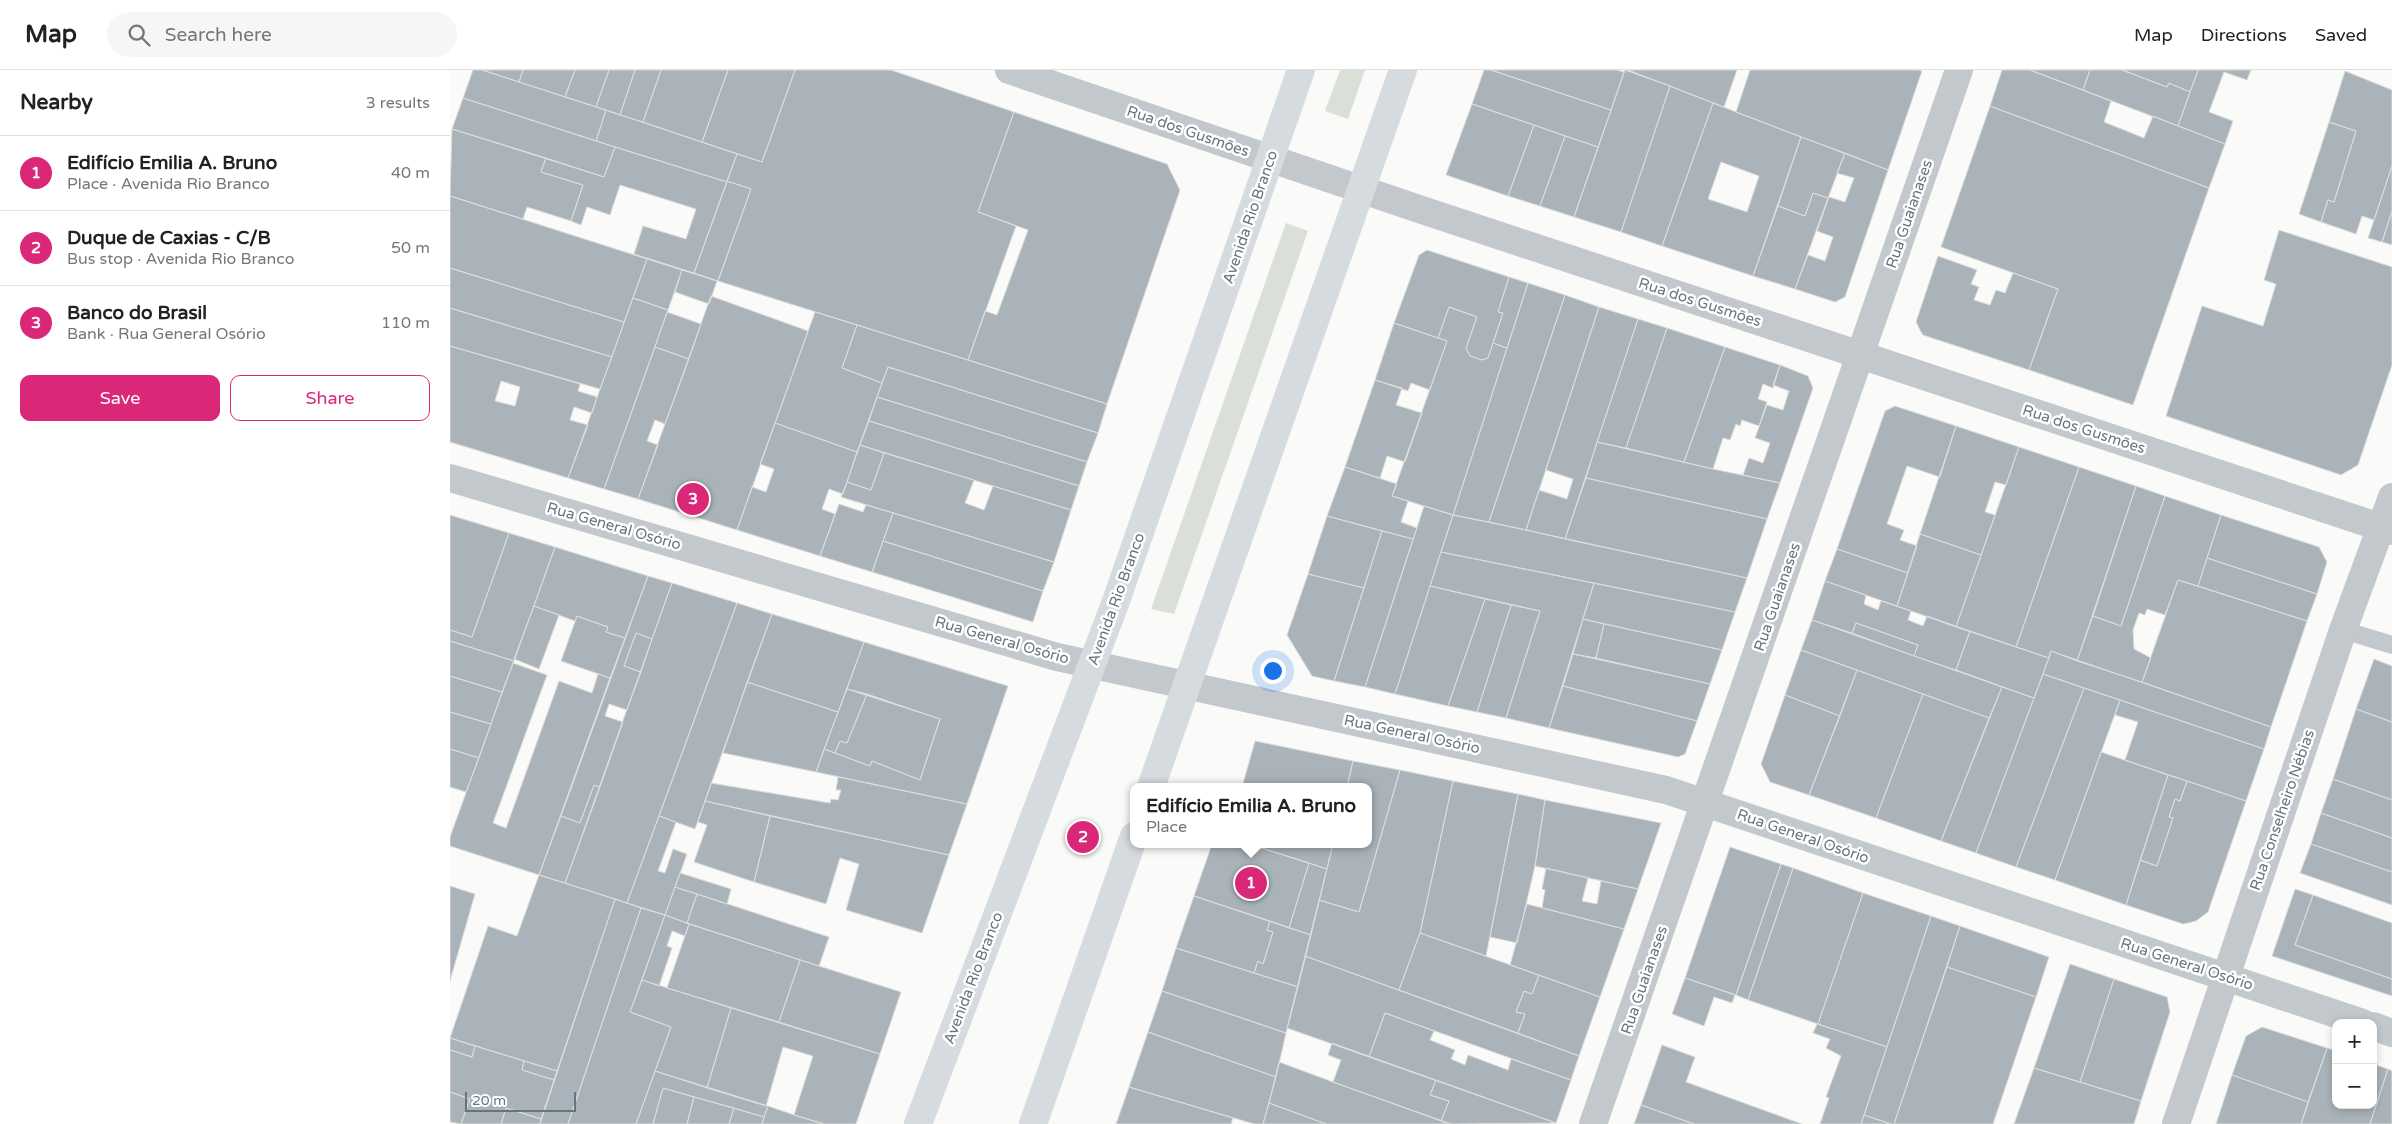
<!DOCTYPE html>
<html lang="en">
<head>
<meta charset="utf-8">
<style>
  :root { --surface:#fff; --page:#f6f6f6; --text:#222; --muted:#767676; --line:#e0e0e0; --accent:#db2777 }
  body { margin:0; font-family:"Varela Round",sans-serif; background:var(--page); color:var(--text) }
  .controls { position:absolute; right:15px; bottom:15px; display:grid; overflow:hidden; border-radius:10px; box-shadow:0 2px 8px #0003 }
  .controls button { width:45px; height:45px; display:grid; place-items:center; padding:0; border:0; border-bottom:1px solid var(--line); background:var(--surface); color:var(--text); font:25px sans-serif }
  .scale { position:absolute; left:15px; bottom:12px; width:111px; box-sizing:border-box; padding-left:5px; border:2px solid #657683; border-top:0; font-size:14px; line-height:18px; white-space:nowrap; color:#657683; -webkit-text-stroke:4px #fff; paint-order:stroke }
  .you { position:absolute; left:822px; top:600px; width:18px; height:18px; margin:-12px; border:4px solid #fff; border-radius:50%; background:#1a73e8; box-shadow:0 0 0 8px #1a73e833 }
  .badge { display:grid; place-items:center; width:32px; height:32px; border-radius:50%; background:var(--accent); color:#fff; font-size:16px; font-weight:700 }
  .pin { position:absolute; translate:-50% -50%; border:2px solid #fff; box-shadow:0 1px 5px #0006 }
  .popup { position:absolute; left:680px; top:713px; width:242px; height:65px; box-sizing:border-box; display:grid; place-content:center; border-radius:10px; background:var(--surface); filter:drop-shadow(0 1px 4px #0005); font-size:16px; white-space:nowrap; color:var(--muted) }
  .popup b { font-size:19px; color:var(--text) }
  .popup::after { content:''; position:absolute; left:50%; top:100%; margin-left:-10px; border:10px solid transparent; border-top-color:var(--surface) }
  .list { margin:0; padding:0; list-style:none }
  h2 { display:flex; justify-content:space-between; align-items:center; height:65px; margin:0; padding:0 20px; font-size:21px }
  h2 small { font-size:16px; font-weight:400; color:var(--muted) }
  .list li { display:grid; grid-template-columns:32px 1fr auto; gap:15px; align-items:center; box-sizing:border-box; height:75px; padding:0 20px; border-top:1px solid var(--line) }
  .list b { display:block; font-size:19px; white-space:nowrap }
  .list p { margin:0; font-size:16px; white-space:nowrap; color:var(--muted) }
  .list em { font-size:16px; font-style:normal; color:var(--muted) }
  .actions { display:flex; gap:10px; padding:15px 20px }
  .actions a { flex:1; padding:11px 0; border:1px solid var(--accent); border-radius:10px; text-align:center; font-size:18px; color:var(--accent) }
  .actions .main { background:var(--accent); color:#fff }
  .icon { flex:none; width:28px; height:28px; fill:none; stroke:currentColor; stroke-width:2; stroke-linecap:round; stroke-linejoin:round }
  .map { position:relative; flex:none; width:1942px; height:1054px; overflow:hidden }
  header { display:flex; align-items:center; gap:30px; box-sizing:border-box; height:70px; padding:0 25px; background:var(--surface); border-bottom:1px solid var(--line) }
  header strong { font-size:24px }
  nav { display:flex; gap:28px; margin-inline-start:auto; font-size:18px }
  .search { width:350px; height:45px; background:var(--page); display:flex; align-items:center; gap:12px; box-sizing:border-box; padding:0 18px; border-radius:28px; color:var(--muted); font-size:19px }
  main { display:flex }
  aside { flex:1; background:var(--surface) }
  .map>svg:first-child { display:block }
  .green { fill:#dadfd7 }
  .building { fill:#aab3b9; stroke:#dcdcda; fill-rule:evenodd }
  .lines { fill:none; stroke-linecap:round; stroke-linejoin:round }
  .lane { stroke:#c3c8cc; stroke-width:18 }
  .street { stroke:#c3c8cc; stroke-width:28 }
  .primary { stroke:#d6dbdf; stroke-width:28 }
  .labels { text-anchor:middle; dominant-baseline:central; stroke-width:5; stroke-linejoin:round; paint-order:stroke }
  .street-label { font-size:15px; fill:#657683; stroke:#fff }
</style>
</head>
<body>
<header>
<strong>Map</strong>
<div class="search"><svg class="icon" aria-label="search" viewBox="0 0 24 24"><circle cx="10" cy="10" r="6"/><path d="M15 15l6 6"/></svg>Search here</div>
<nav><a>Map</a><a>Directions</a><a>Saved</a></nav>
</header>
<main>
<aside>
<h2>Nearby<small>3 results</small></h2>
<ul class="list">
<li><span class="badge">1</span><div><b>Edifício Emilia A. Bruno</b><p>Place · Avenida Rio Branco</p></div><em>40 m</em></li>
<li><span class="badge">2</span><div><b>Duque de Caxias - C/B</b><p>Bus stop · Avenida Rio Branco</p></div><em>50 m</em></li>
<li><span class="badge">3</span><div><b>Banco do Brasil</b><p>Bank · Rua General Osório</p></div><em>110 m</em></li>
</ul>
<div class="actions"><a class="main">Save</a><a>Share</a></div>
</aside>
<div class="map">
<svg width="1942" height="1054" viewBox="0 0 1942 1054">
  <rect width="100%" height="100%" fill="#fafaf8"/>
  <path class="green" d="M890,0h25l-17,49 -23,-8z
    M836,153l22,8 -134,383 -23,-5z"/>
  <path class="building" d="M23,0h9l124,40 -10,31 -133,-43z
    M32,0h41l-4,12z
    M73,0h52l-10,27 -46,-15z
    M125,0h34l-13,37 -31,-10z
    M159,0h26l-15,45 -24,-8z
    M185,0h26l-18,52 -23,-7z
    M211,0h67l-26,72 -59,-20z
    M278,0h67l-33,92 -60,-20z
    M345,0h96l123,42 -36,100 38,14 -48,134 -250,-79 33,-92 -24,-8 10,-27 25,8z
    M1034,0h7l120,40 -13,37 -126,-43z
    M1041,0h126l7,2 -13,38z
    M1175,0l45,16 -49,146 -47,-15z
    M1178,0h109l-13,37z
    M1300,0h168l4,1 -34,99 -152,-58z
    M1552,0h28l81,31 -7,21 40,16 9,-22 72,28 -16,44 -219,-82z
    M1580,0h60l-7,20z
    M1640,0h32l45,17 2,-4 21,9 -12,34 -95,-36z
    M1672,0h76l-8,22 -21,-9 -2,4z
    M1748,0h53l-4,10 -23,-8 -15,40 24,9 -8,23 -47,-18z
    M1895,1l47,19v76l-18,54 -12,-4 -6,18 -35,-12 7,-22 6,2 22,-71 -27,-9z
    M1220,16l43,17 -51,143 -41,-14z
    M13,28l152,49 -11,30 -152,-48z
    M1263,33l88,34 -48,139 -91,-30zM1271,92l38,14 -12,36 -39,-13z
    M1022,34l62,21 -26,71 -62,-21z
    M1540,36l219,82 -76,217 -104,-35 29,-81 -117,-42z
    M156,40l131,44 -10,28 -131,-41z
    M564,42l153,52 13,26 -73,214 -139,-44 17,-49 12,4 31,-85 -50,-18z
    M1879,52l27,9 -22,71 -6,-2 -7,22 -22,-8z
    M1084,55l31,11 -25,70 -32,-10z
    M2,59l94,29 -5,14 42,13 -12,36 -44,-14 -4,12 -73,-23z
    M1115,66l33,11 -24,70 -34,-11z
    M1351,67l44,16 -17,45 -15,-5 -8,23 -27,-10z
    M165,77l112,35 -33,91 -60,-19 9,-28 43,13 10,-30 -76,-24 -10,30 -23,-8 -6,18 -10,-4 12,-36 -42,-13 5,-14 58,19z
    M1395,83l43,17 -43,127 -10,5 -40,-13 13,-34 17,6 8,-24 -16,-6 12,-34 16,5 9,-24 -17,-5z
    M1942,96v45l-10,31 -14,-4z
    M277,111l24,8 -33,92 -24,-8z
    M1363,123l15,5 -33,91 -42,-13 25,-70 27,10z
    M0,126l197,63 -23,63 -174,-54z
    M1942,141v34l-10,-3z
    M1829,160l113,37v98l-34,100 -17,10 -175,-59 36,-110 61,20 13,-42 -12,-4z
    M977,180l82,27 -11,35 5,1 -15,45 -6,2 -12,-4 -4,-8 11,-31 -28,-10 -11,31 -44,-15 25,-68z
    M1488,186l39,14 -6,14 8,3 -5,13 16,5 6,-15 9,3 8,-20 45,16 -29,81 -106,-35 -2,-3 -5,-10z
    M197,189l35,11 -14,40 -35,-12z
    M0,198l174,54 -12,35 -162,-49z
    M232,200l35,11 -8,23 -34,-12z
    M1059,207l19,6 -21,65 -14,-5 10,-30 -5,-1z
    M1078,213l37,12 -76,227 -36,-7z
    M1115,225l34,12 -73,223 -37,-8z
    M261,226l97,35 -71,199 -99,-31z
    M183,228l35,12 -64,179 -36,-11z
    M999,237l28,10 -11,31 4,8 12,4 6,-2 5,-15 14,5 -54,167 -61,-19 55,-155 -9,-3z
    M1149,237l39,12 -73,220 -39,-9 13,-40 28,9 6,-20 -27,-9z
    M0,238l162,49 -12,32 -150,-43z
    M217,242l34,12 -12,35 -34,-12z
    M365,242l42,13 -15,43 40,15 -25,69 -82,-29z
    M1188,249l29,9 -41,120 -29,-6z
    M944,253l53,18 -17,49 -19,-7 -3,8 -33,-11z
    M407,255l250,79 -9,29 -210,-66 -6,16 -40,-15z
    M1217,258l58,19 -41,115 -58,-14z
    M0,276l130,38 -2,7 19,6 -5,16 -18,-6 -4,13 18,5 -20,53 -118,-36zM51,311l19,6 -5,19 -20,-5z
    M205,277l34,12 -24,65 -10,-4 -8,21 11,4 -20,54 -34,-10z
    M1275,277l55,18 -7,23 -10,-4 -5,15 9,3 -8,24 -17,-6 -2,6 -4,-2 -6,16 -7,-2 -10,31 -29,-7z
    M1330,295l28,11 5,12 -33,95 -37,-8 6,-17 14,5 7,-20 -15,-5 12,-33 16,5 6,-19 -16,-6z
    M438,297l210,66 -11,29 -210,-65z
    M925,310l27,8 -6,17 26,8 -17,49 -18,-6 -7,22 -35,-11z
    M427,327l210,65 -8,24 -210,-65z
    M1445,336l61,20 -16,51 -33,-11 -20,58 17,6 -4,10 17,6 -9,27 -71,-24 48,-138z
    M419,351l210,65 -8,24 -211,-65z
    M325,353l82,29 -14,42 -14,-5 -7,20 13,5 -15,42 -83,-26 15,-43 14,5 8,-23 -14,-5z
    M1506,356l63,21 -13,38 -11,-3 -10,30 10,3 -14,40 -61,-21z
    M1147,372l116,27 67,14 -13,36 -181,-41z
    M410,375l24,8 -13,37 -24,-8z
    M1569,377l60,20 -63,180 -60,-20z
    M434,383l90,27 -9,23 19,7 9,-24 78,24 -17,52 -213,-65 6,-15 24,8z
    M895,397l52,17 -5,12 16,5 -7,21 16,6 -4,11 -86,-23z
    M1629,397l57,19 -59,175 -26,-10 -2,7 -33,-11z
    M1136,408l181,41 -20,59 -182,-39z
    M1686,416l29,10 -44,130 -28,-10z
    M1715,426l56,19 -23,71 -20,-6 -13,35 -18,-6 -2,6 -6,-2 -6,17 1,19 17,9 -9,24 -65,-21 16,-45 28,10z
    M389,434l24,8 3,-7 27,8 -21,59 -52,-16z
    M974,436l29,9 -23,71 -35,108 -30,-7z
    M443,443l161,49 -11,29 -160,-50z
    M0,445l59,18 -37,104 -22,-7z
    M1003,445l73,15 221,48 -12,34 -294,-60z
    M1771,445l98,32 8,15 -10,32 -110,-36z
    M877,446l55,15 -18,57 -56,-14z
    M932,461l31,8 -48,148 -31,-6z
    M59,463l46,14 -41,114 -64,-20v-11l22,7z
    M1470,464l61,21 -25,72 -59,-21z
    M433,471l160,50 -10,31 -161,-50z
    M105,477l93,29 -23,62 -19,-6 2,-5 -31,-11 -2,5 -41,-15z
    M1387,479l71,24 -11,33 -72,-25z
    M991,482l153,31 -45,145 -43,-10 34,-107 -110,-25z
    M1757,488l110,36 -10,27 -109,-35z
    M858,504l56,14 -30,93 -22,-5 -25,-41z
    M198,506l24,7 -20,56 -16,-6 -12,33 17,6 -14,38 -18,-6 -4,12 18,6 -23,65 -6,-2 -14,38 -19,-7z
    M1728,510l129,41 -36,106 -129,-45z
    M1375,511l41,14 -2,9 14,6 3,-9 30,10 -3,9 15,6 4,-10 43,15 -14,39 -42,-14 4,-11 -62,-22 -4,10 -40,-13z
    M222,513l65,20 -110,300 -62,-20z
    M1144,513l141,29 -13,38 -139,-31z
    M980,516l55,13 -37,107 -53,-12z
    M1035,529l26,6 -34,107 -29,-6z
    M287,533l35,11 -77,215 -36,-13z
    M1061,535l29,6 -34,107 -29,-6z
    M84,536l25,9 -20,54 -25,-10z
    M322,544l92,28 -26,70 -91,-30z
    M127,546l31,11 -2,5 19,6 -15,40 -49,-17z
    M1133,549l21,5 -8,34 -23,-4z
    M1362,550l190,67 -13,31 -188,-68z
    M1406,553l62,22 -4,11 -62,-23z
    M1154,554l118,26 -12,34 -114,-26z
    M1520,561l79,27 -15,40 -78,-28z
    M186,563l16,6 -11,33 -17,-6z
    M0,571l64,20 -12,31 -52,-16z
    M414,572l144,44 -41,118 -151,-32 8,-23 46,17 2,-5 48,19 20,-61 -93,-30z
    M1351,580l56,20 -17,46 -55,-21z
    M1601,581l220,76 -7,22 -221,-75z
    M1123,584l137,30 -13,37 -134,-35z
    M1924,589l18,7v56l-36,-13z
    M63,593l34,12 -54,148 13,5 53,-147 33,12 6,-19 12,4 -71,197 -89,-29v-9z
    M1407,600l66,24 -47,124 -67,-23z
    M1593,604l41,14 -68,179 -40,-14z
    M0,606l52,16 -11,32 -41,-12z
    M297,612l91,30 -22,60 -93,-19z
    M1113,616l134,35 -12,33 -7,3 -129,-29z
    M1552,617l32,11 -58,155 -35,-12z
    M1634,618l36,12 -65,180 -39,-13z
    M397,619l20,5 -20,49 -7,-2 -5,12 -11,-4z
    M417,624l73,25 -20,61 -48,-19 -2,5 -35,-13 5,-12 7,2z
    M1473,624l66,24 -48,123 -65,-23z
    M1335,625l55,21 -31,79 -39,-13 -9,-18z
    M1670,630l144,49 -18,52 -121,-41 13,-38 -23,-7z
    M1906,639l36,13v78l-59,-21z
    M0,642l41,12 -12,34 -29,-9z
    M805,671l98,20 -6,26h-105z
    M0,679l29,9 -13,34 -16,-5z
    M1651,682l67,23 -42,130 -71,-25z
    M903,691l47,9 -41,142 -40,-12 14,-56h35v-57h-21z
    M950,700l53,11 -33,152 -21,57 -94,-34 14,-56 40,12z
    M1718,705l19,6 -7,20 -5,-2 -6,18 4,1 -16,48 -17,-6z
    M388,707l129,27 -18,51 -244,-54 6,-18 119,20 1,-4 7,1 3,-10h-5z
    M1883,709l59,21v38l-71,-25z
    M1003,711l65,13 -32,162 -66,-23z
    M1737,711l59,20 -38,111 -12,9 -13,3 -57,-19 14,-45 17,6 16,-48 -4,-1 6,-18 5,2z
    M144,715l6,2 -35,96 -26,-8 22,-59 19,7z
    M1068,724l27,6 -10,66 -18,77 -27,-6z
    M1095,730l116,23 -23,66 -103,-23z
    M255,731l65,15 -16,66 -60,-20 13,-37 -9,-3z
    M1871,743l71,25v34l-81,-28z
    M209,746l17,6 -18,49 7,2 8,-24 14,5 -22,61 -38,-12z
    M320,746l179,39 -27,78 -76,-23 13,-46 -19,-6 -14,46 -72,-22z
    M762,774h37l60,19 -20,65 -95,-32z
    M799,774h84l-6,25z
    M1861,774l81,28v33l-92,-32z
    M1280,777l51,17 -45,131 -51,-17z
    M859,793l18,6 -16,66 -22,-7z
    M1331,794l12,4 -45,132 -12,-5z
    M1096,798l42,10 -6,23 15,3 4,-23 37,8 -14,40 -82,-21 3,-18 -3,-1z
    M1343,798l70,25 -45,131 -70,-24z
    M230,803l51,16 -4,15 -52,-17z
    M89,805l76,24 -58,172 -107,-33 38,-112 29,10z
    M0,816l25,8 -25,87z
    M225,817l22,7 -10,29 -22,-8z
    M1845,819l18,6 -18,50 97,34v17l-120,-40z
    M1413,823l68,23 -44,131 -69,-23z
    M247,824l132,43 -10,29 -132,-43z
    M1863,825l79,28v56l-97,-34z
    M744,826l76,25 -3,9 6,2 -10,32 -5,-3 -4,12 -78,-25z
    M165,829l26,9 -73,216h-28z
    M1077,834l97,25 -24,68 -90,-32z
    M191,838l24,7 -35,97 41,15 -35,97h-68z
    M215,845l24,9 -4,12 -13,-5 -5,15 5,2 -13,38 -17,-6z
    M1481,846l29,10 -66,198h-3l-27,-9z
    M820,851l41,14 -13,52 -44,-14 4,-12 5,3 10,-32 -6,-2z
    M239,854l111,36 -21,62 -112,-34z
    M1510,856l89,31 -13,40 -89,-30z
    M970,863l119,42 -7,19 -8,-3 -8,21 9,2 -7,19 -119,-43z
    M726,878l122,39 -12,46 -124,-42z
    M855,886l274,100 -8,24 -186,-67 -16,44 -82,-29z
    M350,890l101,32 -21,62 -101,-32z
    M1620,894l44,15 -34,103 -46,-14z
    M1497,897l89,30 -43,127h-99z
    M1089,905l61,22 -21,59 -61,-23 7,-19 -9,-2 8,-21 8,3z
    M1235,908l50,17 -3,8 -18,-6 -10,29 -32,-12z
    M1664,909l53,18 3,15 -29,89 -61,-19z
    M192,910l89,28 -24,80 -52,-17 16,-44 -41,-15z
    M712,921l124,42 -10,44 -128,-45z
    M281,938l149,46 -24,70h-32l-30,-9 19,-59 -30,-9 -17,59 -59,-18z
    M935,943l49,18 -4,9 25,10 -4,9 14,6 3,-10 40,15 3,-11 60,21 -15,43 -187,-66z
    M1367,954l70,23 -26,77h-41l9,-26 -3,-1 15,-41 -15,-8 4,-9 -17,-6z
    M1812,957l65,21 -19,54 -76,-27 14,-39z
    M698,962l128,45 -13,47h-9l-125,-37z
    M0,968l25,8 -3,11 -22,-7z
    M882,973l104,37 -6,15 19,6 -8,20 -108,-39 8,-22 -13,-5z
    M1212,975l33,12 -9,25 116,42h-108l-53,-19z
    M25,976l49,15 -2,9 32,10 -13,39 -35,-11 -5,16h-40l9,-25 -20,-7v-42l22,7z
    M1877,978l9,3v54h37v-41l15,5 -18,55h-69z
    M74,991l33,10 -3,9 -32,-10z
    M829,992l54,20 118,42h-125l-57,-21z
    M1584,998l107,33 -7,23h-120z
    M1938,999l4,2v53h-22z
    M205,1001l113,35 -4,11 -101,-29 -10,36h-17z
    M1782,1005l76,27 -7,22h-85z
    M986,1010l120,43 -105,1 -10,-3 8,-20 -19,-6z
    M679,1017l104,31 -2,6h-115z
    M213,1018l31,9 -7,27h-34z
    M0,1022l20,7 -9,25 -11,-2z
    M244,1027l40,11 -5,16h-42z
    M819,1033l57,21h-63z
    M1191,1035l53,19h-60z
    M318,1036l26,9 30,9h-62z
    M56,1038l35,11 -1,5h-39z
    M284,1038l30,9 -2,7h-33z
    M1414,1045l27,9h-30z"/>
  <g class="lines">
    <path class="lane" d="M1893,560l49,15"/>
    <path class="street" d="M559,0l410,139 973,322
      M0,408l607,179 609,133 697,233
      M1923,956l19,7
      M1143,1054l366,-1054
      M1726,1054l167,-494 49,-133"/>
    <path class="primary" d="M701,717l252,-717
      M468,1054l198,-523 185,-531
      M583,1054l101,-288"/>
  </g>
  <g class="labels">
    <g class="street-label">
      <text transform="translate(738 61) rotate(19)">Rua dos Gusmões</text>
      <text transform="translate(1459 144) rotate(-71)">Rua Guaianases</text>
      <text transform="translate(800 147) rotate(-71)">Avenida Rio Branco</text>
      <text transform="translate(1250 232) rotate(18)">Rua dos Gusmões</text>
      <text transform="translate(1634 359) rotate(18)">Rua dos Gusmões</text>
      <text transform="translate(164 456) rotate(16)">Rua General Osório</text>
      <text transform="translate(1327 527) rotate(-71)">Rua Guaianases</text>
      <text transform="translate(666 529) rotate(-70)">Avenida Rio Branco</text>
      <text transform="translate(552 570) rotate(16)">Rua General Osório</text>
      <text transform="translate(962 664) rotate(12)">Rua General Osório</text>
      <text transform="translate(1832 740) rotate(-71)">Rua Conselheiro Nébias</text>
      <text transform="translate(1353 766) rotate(19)">Rua General Osório</text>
      <text transform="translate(1737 894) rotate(18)">Rua General Osório</text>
      <text transform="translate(523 908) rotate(-69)">Avenida Rio Branco</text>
      <text transform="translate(1194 910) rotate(-71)">Rua Guaianases</text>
    </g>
  </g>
</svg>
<div class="controls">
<button>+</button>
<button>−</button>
</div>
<div class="scale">20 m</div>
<div class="you"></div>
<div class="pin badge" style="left:801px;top:813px">1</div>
<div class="popup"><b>Edifício Emilia A. Bruno</b>Place</div>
<div class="pin badge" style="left:633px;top:767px">2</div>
<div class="pin badge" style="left:243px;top:429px">3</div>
</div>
</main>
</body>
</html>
